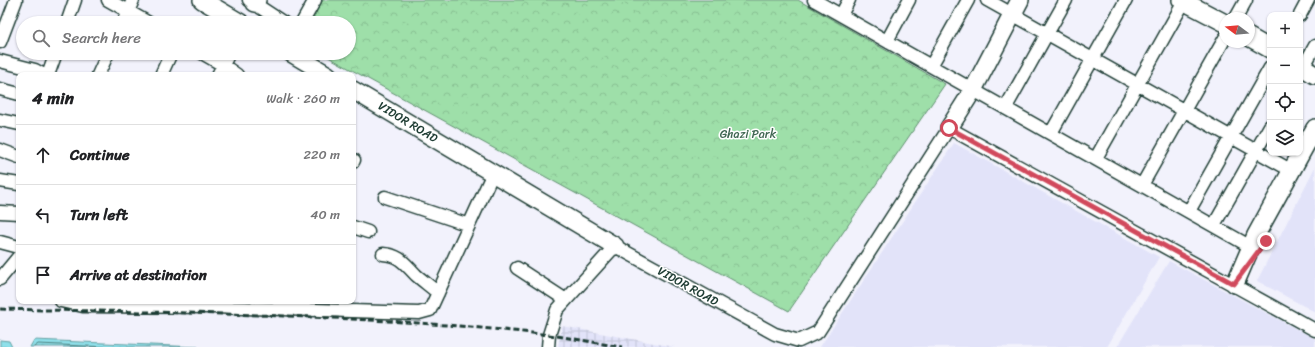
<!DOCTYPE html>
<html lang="en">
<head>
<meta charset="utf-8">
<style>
  :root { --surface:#fff; --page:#f6f6f6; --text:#202124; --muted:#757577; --line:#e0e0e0 }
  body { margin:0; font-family:Sriracha,sans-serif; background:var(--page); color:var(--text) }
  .controls { position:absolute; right:12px; top:12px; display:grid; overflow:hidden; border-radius:8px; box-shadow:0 1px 3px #0004 }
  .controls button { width:36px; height:36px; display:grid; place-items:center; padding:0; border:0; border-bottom:1px solid var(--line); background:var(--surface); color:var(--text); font:20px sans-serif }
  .compass { position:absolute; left:1219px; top:12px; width:36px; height:36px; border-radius:50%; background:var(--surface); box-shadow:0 1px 3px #0004; rotate:286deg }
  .stop { position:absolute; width:12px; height:12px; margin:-9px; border:3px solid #d1495b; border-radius:50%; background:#fff }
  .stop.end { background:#d1495b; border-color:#fff; box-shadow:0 1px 4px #0008 }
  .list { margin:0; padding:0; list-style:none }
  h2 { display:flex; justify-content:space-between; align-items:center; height:52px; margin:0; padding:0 16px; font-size:17px }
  h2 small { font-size:13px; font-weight:400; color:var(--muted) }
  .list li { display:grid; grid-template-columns:26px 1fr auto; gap:12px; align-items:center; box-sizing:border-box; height:60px; padding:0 16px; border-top:1px solid var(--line) }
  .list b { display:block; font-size:15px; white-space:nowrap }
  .list em { font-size:13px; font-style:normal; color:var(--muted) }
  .icon { flex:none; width:22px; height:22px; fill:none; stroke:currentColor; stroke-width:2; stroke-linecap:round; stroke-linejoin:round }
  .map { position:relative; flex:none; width:1315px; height:347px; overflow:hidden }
  .search { position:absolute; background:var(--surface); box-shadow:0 1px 3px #0004; left:16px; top:16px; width:340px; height:44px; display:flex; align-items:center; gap:10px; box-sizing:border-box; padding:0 14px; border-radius:22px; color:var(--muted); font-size:15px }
  .panel { position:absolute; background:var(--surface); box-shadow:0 1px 3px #0004; left:16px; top:72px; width:340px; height:232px; border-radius:8px }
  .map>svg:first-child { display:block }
  .built { fill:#e2e3f9 }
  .industrial { fill:url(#industrial-grid) }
  .park { fill:url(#park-crowns); stroke:#5e8e6e }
  .water { fill:url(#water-ripples); stroke:#629fa1 }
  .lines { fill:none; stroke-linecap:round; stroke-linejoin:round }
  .shore { stroke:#4c7e7d; stroke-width:1 }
  .street-casing { stroke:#1f3d34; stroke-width:15 }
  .secondary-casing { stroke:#1f3d34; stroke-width:20 }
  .street { stroke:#fff; stroke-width:12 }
  .secondary { stroke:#fff; stroke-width:17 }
  .rail { stroke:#1f3d34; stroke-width:3; stroke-dasharray:6 3; stroke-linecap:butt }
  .route { stroke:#d1495b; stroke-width:5 }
  .labels { text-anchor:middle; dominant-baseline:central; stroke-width:3; stroke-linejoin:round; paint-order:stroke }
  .street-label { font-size:12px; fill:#1f3d34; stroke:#fff }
  .park-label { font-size:12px; fill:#3f6651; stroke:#fff }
</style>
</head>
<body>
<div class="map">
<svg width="1315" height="347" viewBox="0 0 1315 347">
  <defs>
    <pattern id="industrial-grid" width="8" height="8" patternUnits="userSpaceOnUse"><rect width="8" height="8" fill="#e2e3f9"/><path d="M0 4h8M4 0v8" fill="none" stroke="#c1c4d6"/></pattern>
    <pattern id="park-crowns" width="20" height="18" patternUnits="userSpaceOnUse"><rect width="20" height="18" fill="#9edfa9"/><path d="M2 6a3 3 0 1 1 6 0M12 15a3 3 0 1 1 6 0" fill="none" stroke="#88c092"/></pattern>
    <pattern id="water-ripples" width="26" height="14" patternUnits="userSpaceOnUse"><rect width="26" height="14" fill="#8fe0ea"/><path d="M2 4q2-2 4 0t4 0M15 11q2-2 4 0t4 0" fill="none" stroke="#7bc1c9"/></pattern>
  </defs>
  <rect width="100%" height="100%" fill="#f2f2fc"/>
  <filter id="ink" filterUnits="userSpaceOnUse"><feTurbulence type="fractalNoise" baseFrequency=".025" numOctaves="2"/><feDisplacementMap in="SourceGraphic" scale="8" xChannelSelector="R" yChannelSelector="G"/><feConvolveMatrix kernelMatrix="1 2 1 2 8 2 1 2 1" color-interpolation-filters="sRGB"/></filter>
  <g filter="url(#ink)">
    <path class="built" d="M954,143l205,114 -52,90h-287z
      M1315,167v145l-58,-31z
      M1169,261l146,78v8h-198z"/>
    <path class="industrial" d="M562,326l113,21h-117z"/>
    <path class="park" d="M323,0h475l147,84 -156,227 -468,-258h28v-30h-40z"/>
    <path class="water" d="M0,340l9,1 3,6h-12z
      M34,340l164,7h-168z"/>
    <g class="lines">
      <path class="shore" d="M34,347l4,-3 70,3"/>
      <defs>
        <path id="street" d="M108,0l41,23
          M249,0l35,23
          M814,0l437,247
          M987,0l305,171
          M841,15l8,-15
          M1300,15l8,-15
          M1236,18l10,-18
          M67,23l8,-23
          M123,23l10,-23
          M302,23l13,-23
          M887,41l22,-41
          M0,42l16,-42
          M202,53l21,12 14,10
          M0,61l35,9 9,5
          M931,66l37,-66
          M1300,73l15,-27
          M48,75l8,-22
          M98,75l10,-22
          M161,75l10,-22
          M218,75l11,-22
          M0,89l19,5
          M1006,107l60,-107
          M0,120l19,4
          M1051,133l75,-133
          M0,150l19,7
          M1096,158l89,-158
          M353,162l1,-2
          M0,181l19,3
          M1142,185l83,-147
          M385,197l84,28
          M1189,211l81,-143
          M0,212l19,1
          M1214,225l56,-99
          M353,227l15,5
          M0,242l19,5
          M383,254c17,1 22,10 33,21 7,6 15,12 22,18
          M517,268l49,32
          M0,279l19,-23
          M61,301l22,5 129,1 207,6 11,-3 63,-137
          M548,347l1,-12 8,-25 58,-64 160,88 24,7 19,-9 131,-204 366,202"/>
        <path id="secondary" d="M202,0l39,23
          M1181,0l44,23
          M255,3l2,-3
          M1249,37l21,12
          M291,53l37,22
          M1300,66l15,9
          M353,90l262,156
          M949,128l24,-38 47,-90
          M1235,284l21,-49 59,-107"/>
      </defs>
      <use href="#street" class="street-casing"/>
      <use href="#secondary" class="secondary-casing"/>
      <use href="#street" class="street"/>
      <use href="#secondary" class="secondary"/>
      <path class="rail" d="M0,309c181,4 362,5 541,25 27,3 54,9 81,13"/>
    </g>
  </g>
  <g class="lines" filter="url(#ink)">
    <path class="route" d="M949,128l285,156 32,-43"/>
  </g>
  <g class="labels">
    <g class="street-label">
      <text transform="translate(408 122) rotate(31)">VIDOR ROAD</text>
      <text transform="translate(688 286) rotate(29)">VIDOR ROAD</text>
    </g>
    <g class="park-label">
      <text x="748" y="134">Ghazi Park</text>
    </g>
  </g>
</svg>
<div class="controls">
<button>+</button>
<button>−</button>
<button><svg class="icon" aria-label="locate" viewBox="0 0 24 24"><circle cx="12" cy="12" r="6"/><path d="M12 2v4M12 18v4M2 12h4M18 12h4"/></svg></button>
<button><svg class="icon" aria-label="layers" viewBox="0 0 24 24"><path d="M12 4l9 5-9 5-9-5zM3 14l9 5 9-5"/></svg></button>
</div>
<svg class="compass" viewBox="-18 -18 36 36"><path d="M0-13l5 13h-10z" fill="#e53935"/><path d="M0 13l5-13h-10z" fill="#757577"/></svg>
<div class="stop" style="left:949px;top:128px"></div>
<div class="stop end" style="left:1266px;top:241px"></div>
<div class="search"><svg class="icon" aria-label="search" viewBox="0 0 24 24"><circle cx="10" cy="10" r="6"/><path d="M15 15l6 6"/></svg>Search here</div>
<section class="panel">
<h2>4 min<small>Walk · 260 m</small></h2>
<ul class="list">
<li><svg class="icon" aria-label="ahead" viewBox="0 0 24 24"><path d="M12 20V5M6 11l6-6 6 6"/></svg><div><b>Continue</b></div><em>220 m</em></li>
<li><svg class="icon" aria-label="left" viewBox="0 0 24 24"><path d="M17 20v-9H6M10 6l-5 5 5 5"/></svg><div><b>Turn left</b></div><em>40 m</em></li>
<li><svg class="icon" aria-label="arrive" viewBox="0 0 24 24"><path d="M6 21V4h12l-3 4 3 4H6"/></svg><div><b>Arrive at destination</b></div></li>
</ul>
</section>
</div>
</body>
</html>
